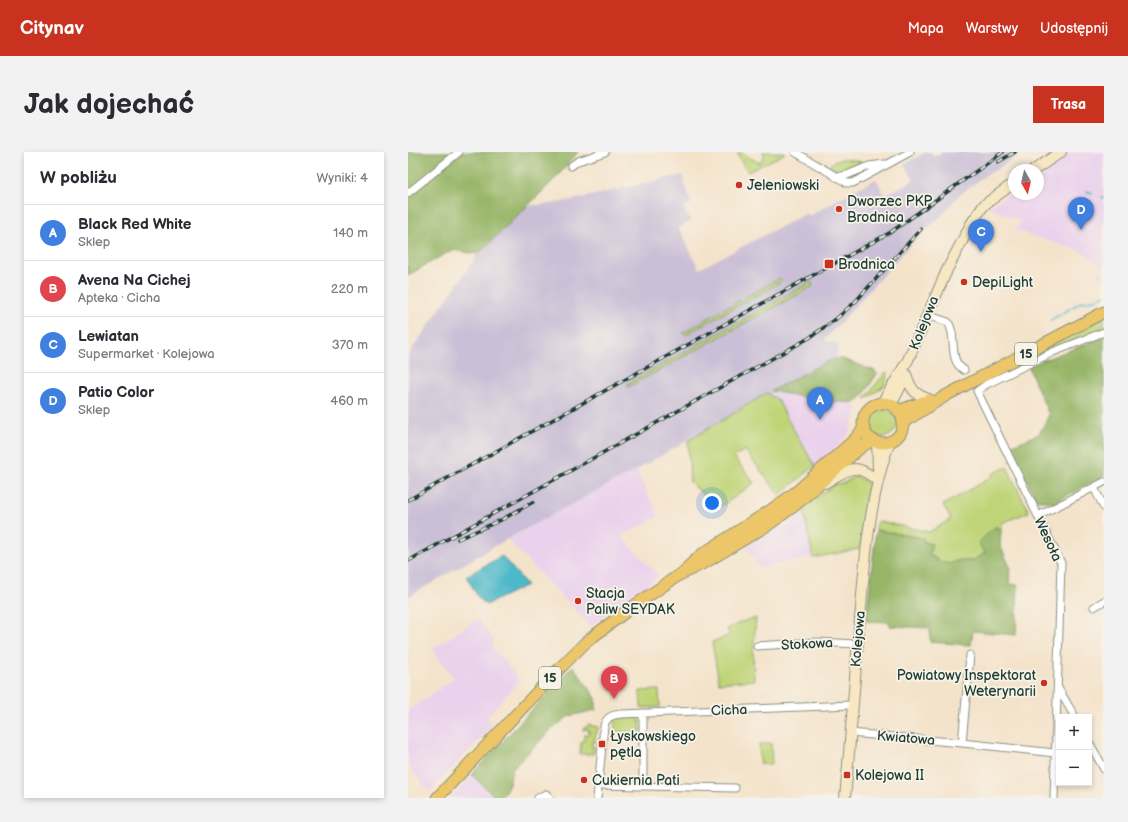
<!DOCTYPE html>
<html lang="pl">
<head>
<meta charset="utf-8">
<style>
  :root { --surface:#fff; --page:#f2f2f3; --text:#2b2b33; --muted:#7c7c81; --line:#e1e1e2; --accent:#c8321e }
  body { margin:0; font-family:"Balsamiq Sans",sans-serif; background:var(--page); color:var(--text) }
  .controls { position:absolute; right:12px; bottom:12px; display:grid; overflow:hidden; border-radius:0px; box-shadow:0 2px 6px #0003 }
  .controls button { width:36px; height:36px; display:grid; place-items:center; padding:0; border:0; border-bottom:1px solid var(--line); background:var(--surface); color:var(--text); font:20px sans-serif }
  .compass { position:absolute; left:600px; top:12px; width:36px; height:36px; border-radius:50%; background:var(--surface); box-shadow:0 2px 6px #0003; rotate:172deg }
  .you { position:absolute; left:304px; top:351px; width:14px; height:14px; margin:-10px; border:3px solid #fff; border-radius:50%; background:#1a73e8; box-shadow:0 0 0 6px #1a73e833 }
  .badge { display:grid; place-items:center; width:26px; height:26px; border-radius:50%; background:var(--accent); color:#fff; font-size:13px; font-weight:700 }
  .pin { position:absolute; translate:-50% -33px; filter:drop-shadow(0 1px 2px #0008) }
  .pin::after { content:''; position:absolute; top:21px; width:14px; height:12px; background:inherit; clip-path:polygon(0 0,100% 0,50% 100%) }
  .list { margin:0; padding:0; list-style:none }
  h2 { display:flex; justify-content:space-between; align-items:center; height:52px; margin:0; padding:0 16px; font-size:17px }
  h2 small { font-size:13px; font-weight:400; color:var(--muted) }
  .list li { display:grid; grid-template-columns:26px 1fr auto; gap:12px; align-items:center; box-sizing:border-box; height:56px; padding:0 16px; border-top:1px solid var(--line) }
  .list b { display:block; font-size:15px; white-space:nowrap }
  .list p { margin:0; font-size:13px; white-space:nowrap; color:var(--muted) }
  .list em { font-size:13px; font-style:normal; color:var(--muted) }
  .map { position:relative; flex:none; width:696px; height:646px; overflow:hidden; border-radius:0px }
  header { display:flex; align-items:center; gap:24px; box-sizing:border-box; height:56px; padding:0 20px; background:var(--accent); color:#fff }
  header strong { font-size:19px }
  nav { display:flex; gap:22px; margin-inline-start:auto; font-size:14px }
  .intro { display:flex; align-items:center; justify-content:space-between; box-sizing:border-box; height:96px; padding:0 24px }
  h1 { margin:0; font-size:28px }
  .button { padding:10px 18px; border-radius:0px; background:var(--accent); color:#fff; font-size:14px; font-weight:700 }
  main { display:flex; gap:24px; padding:0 24px }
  aside { flex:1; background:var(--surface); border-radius:0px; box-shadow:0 2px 6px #0003 }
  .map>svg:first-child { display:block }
  .built { fill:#ead1ec }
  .industrial { fill:#cabfd6 }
  .green { fill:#bfd477; stroke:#6f8856 }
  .forest { fill:#97b668; stroke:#5b7a4e }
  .water { fill:#4db8c9; stroke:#367a7e }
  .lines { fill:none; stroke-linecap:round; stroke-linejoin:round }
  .stream { stroke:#4db8c9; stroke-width:2 }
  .street-casing { stroke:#8a9080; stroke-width:9 }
  .secondary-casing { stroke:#8a9080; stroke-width:12 }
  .primary-casing { stroke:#8a9080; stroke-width:13 }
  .street { stroke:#fff; stroke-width:7 }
  .secondary { stroke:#f7e8c3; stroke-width:10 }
  .primary { stroke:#ecc669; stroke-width:11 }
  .rail-casing { stroke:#1f3d34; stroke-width:3.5 }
  .rail { stroke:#f7f3e8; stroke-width:2; stroke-dasharray:6; stroke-linecap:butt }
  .poi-dot { fill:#c8321e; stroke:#f7f3e8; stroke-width:1.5 }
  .labels { text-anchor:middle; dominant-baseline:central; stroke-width:3.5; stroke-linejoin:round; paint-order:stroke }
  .shield { fill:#f7f3e8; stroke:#60746a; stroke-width:1 }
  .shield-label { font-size:13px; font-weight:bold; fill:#1f3d34 }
  .poi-label { font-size:14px; fill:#1f3d34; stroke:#f7f3e8; text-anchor:start }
  .street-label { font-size:14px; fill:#1f3d34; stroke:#f7f3e8 }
</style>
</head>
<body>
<header>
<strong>Citynav</strong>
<nav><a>Mapa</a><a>Warstwy</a><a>Udostępnij</a></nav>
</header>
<div class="intro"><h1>Jak dojechać</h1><a class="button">Trasa</a></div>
<main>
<aside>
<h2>W pobliżu<small>Wyniki: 4</small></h2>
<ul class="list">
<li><span class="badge" style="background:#3f7fe0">A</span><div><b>Black Red White</b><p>Sklep</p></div><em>140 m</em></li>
<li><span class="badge" style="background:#e0444e">B</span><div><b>Avena Na Cichej</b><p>Apteka · Cicha</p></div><em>220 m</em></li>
<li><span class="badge" style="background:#3f7fe0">C</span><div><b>Lewiatan</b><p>Supermarket · Kolejowa</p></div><em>370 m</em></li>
<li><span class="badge" style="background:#3f7fe0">D</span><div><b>Patio Color</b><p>Sklep</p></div><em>460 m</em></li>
</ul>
</aside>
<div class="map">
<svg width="696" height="646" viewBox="0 0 696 646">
  <rect width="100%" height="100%" fill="#f7f3e8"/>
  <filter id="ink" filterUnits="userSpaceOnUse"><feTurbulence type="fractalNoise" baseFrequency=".025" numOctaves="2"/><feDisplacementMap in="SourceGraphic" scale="8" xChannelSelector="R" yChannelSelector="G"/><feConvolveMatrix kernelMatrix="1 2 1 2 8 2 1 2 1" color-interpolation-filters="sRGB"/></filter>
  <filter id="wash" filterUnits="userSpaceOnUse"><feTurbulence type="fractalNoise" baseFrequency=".012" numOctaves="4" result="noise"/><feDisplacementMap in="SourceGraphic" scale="16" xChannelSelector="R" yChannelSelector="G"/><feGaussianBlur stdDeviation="0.9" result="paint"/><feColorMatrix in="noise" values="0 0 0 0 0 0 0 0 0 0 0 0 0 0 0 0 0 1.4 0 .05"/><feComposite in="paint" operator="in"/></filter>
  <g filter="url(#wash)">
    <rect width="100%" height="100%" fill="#f4e3cb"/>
    <path class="built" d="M664,0h32v128l-2,-3 -5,-1 7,-7 -4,-4 -17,-13 -68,-22 5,-9 -31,-14 25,-16v3h24v-19z
      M363,239l63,11 17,1 7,5 -9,26 -27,28 -7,4 -28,-48 -9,-18 -11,-7z
      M228,318l23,47 -38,19 38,40 -69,50 -83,-87z
      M396,360l9,45 -53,11 -14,-22z
      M70,467l16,21 -2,7 28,33 -33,37 6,8 -64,67 -21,-28v-54l46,-31 -22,-30z
      M64,623l21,21 -2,2h-40z"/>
    <path class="industrial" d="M518,0h5l3,5 8,-5h81l-27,18 -9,4 -30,23 -12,15 -31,29 -88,97 -2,2 15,5 -3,15 -56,28 -144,82 -129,69 -99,58v-242l70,-101 49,-48 31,-3 124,-28 9,28 -8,5 8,13 -12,7 20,41 108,-56 2,3 44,-25 23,-12 9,16 29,-15 -10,-16z"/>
    <path class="green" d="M331,0l21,11 5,-9 -3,-2h23l-1,2 -36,18 -10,-15v-3z
      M433,7l14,1 6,2 -19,11 -12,-6c0,-5 6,-6 11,-8z
      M372,126l2,3 -37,21 -2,-3z
      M403,130l2,4 -185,101 -1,-3z
      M332,148l2,3 -57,32 -2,-2z
      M696,165v11l-62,25 -67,36 -2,-3z
      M477,221h3l-4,13 -18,13 -1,-1z
      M359,241l11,7 9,18 28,48 -36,29 -34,-45 -11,7 20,26 -29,21 -6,2 -6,-2 -23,-22 -2,-41z
      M461 271a14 14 0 1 1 28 0a14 14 0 1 1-28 0Z
      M599,315l22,45 -27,11 -1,8 -4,-5 -18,17 6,10 -13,8 -12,-1 -12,4c-16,-6 -20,-9 -25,-26l-47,-8 1,-9 52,11 22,-13 -8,-14 49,-28v-3z
      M447,324l13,7 -9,66 -46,9 -10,-51 33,-23 8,-1z
      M348,466l-3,35 1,27 -35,3 -7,-41 18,-7 -3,-6 14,-7z
      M251,538l1,17 -19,1 -1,-17z
      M228,564l4,4 1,12h-26v-15z
      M180,573l11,2 -4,10v5h-3v5h2l-1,7h-13l1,-12 3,-1v-6l5,-1 -1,-5 -6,1z
      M363,591l1,21h-12l-1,-20z"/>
    <path class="forest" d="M0,0h170l-22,26 -78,76 -26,-4 -44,25z
      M696,185v139l-51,27 -17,-4 -26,-53 29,-12 10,-19 -21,-49 58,-22 6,-3z
      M432,206l35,13 2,3c-5,7 -13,22 -20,27 -10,6 -72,-8 -86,-10l59,-31z
      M589,374l4,5 -1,14 10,22 -1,17 9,1 -2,50 -43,-4 -2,14 -41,-3v-14l-40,-2v-4l-24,-1 10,-91 47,8 1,4 8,2 -3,11 8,5 11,4 12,-4 12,1 13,-8 -7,-10 12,-12z
      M165,514l23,32v12l-27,6 -17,13 -40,40 -3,15 -5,9 -6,5h-2l-24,-23 3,-4z"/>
    <path class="water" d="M94,404l25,29 -41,20 -8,-8 -12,-21z"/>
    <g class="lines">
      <path class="stream" d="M678,39l6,2
        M694,45l2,1
        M643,168l30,-18 14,-2 9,-5"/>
    </g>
  </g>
  <g filter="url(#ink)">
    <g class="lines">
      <defs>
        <path id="street" d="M387,0l52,31h6l57,-31
          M163,14l7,-5 27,-9
          M428,25l11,-2 22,-9 16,-2
          M0,41l51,-41
          M519,163l21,7c10,15 -1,38 16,48
          M686,336l10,19
          M630,364l66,-34
          M686,455l10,-6
          M349,494l60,-4 40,2
          M650,536l17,29
          M235,561v73
          M442,581l112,10 93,10
          M681,590l15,27
          M554,591l8,-88
          M190,633l137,3
          M130,646l8,-4 4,4
          M189,646l7,-72c2,-9 8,-11 17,-12l231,-9
          M646,646l7,-235 -84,-172 10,-7 66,-32 51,-20"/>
        <path id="secondary" d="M626,18l27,-18
          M498,222c5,16 9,21 25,26
          M474,251l26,-43 39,-90 24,-46 13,-19 30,-22
          M483,253l13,-25
          M469,290l1,27
          M417,331c24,-14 29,-22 53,-2
          M437,646c6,-63 10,-127 16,-190 4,-54 10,-116 29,-167"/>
        <path id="primary" d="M455 271a20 20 0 1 1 40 0a20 20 0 1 1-40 0Z
          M490,259l31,-11
          M494,271l45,-28 157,-83
          M279,416l14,-13 67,-43 28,-20 59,-53 9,-11
          M29,646l124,-131 25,-25 42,-32 51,-35 27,-13 62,-37 26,-19 67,-59 12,-7"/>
      </defs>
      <use href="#street" class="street-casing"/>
      <use href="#secondary" class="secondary-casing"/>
      <use href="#primary" class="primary-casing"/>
      <use href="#street" class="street"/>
      <use href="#secondary" class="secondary"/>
      <use href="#primary" class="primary"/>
      <defs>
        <path id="rail" d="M590,10l17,-10
          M0,348l483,-268 112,-80
          M50,387l43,-19 32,-18
          M0,409l401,-223 27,-19 19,-17 66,-73"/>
      </defs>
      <use href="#rail" class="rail-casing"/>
      <use href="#rail" class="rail"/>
    </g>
  </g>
  <g class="poi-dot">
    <circle cx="331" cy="33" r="4"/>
    <circle cx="431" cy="57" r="4"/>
    <rect x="416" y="107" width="10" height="10" rx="2"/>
    <circle cx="556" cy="130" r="4"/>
    <circle cx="170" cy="449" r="4"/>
    <circle cx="636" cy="531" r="4"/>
    <rect x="190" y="588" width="8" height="8" rx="2"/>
    <rect x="435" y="619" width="8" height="8" rx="2"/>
    <circle cx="176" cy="628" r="4"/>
  </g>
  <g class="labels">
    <g class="shield">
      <rect x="607" y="191" width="22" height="22" rx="3"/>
      <rect x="131" y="515" width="22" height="22" rx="3"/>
    </g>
    <g class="shield-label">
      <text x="618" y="202">15</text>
      <text x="142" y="526">15</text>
    </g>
    <g class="poi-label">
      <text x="339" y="33">Jeleniowski</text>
      <text x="439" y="49">Dworzec PKP<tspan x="439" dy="16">Brodnica</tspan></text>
      <text x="430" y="112">Brodnica</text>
      <text x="564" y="130">DepiLight</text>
      <text x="178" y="441">Stacja<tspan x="178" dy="16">Paliw SEYDAK</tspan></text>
      <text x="628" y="523" text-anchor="end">Powiatowy Inspektorat<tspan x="628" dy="16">Weterynarii</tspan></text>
      <text x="202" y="584">Łyskowskiego<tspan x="202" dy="16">pętla</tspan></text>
      <text x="447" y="623">Kolejowa II</text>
      <text x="184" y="628">Cukiernia Pati</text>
    </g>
    <g class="street-label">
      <text transform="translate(516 171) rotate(-68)">Kolejowa</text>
      <text transform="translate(640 387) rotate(65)">Wesoła</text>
      <text transform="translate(450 487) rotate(-85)">Kolejowa</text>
      <text transform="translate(399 492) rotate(-3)">Stokowa</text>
      <text transform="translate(321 558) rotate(-2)">Cicha</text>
      <text transform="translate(498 586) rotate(5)">Kwiatowa</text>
    </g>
  </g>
</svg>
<div class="controls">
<button>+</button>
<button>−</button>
</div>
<svg class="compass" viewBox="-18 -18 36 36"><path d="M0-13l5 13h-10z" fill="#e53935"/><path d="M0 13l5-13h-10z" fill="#7c7c81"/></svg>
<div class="you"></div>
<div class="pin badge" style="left:412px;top:268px;background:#3f7fe0">A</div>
<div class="pin badge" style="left:206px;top:547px;background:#e0444e">B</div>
<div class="pin badge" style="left:573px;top:100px;background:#3f7fe0">C</div>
<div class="pin badge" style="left:673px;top:78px;background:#3f7fe0">D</div>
</div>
</main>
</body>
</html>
